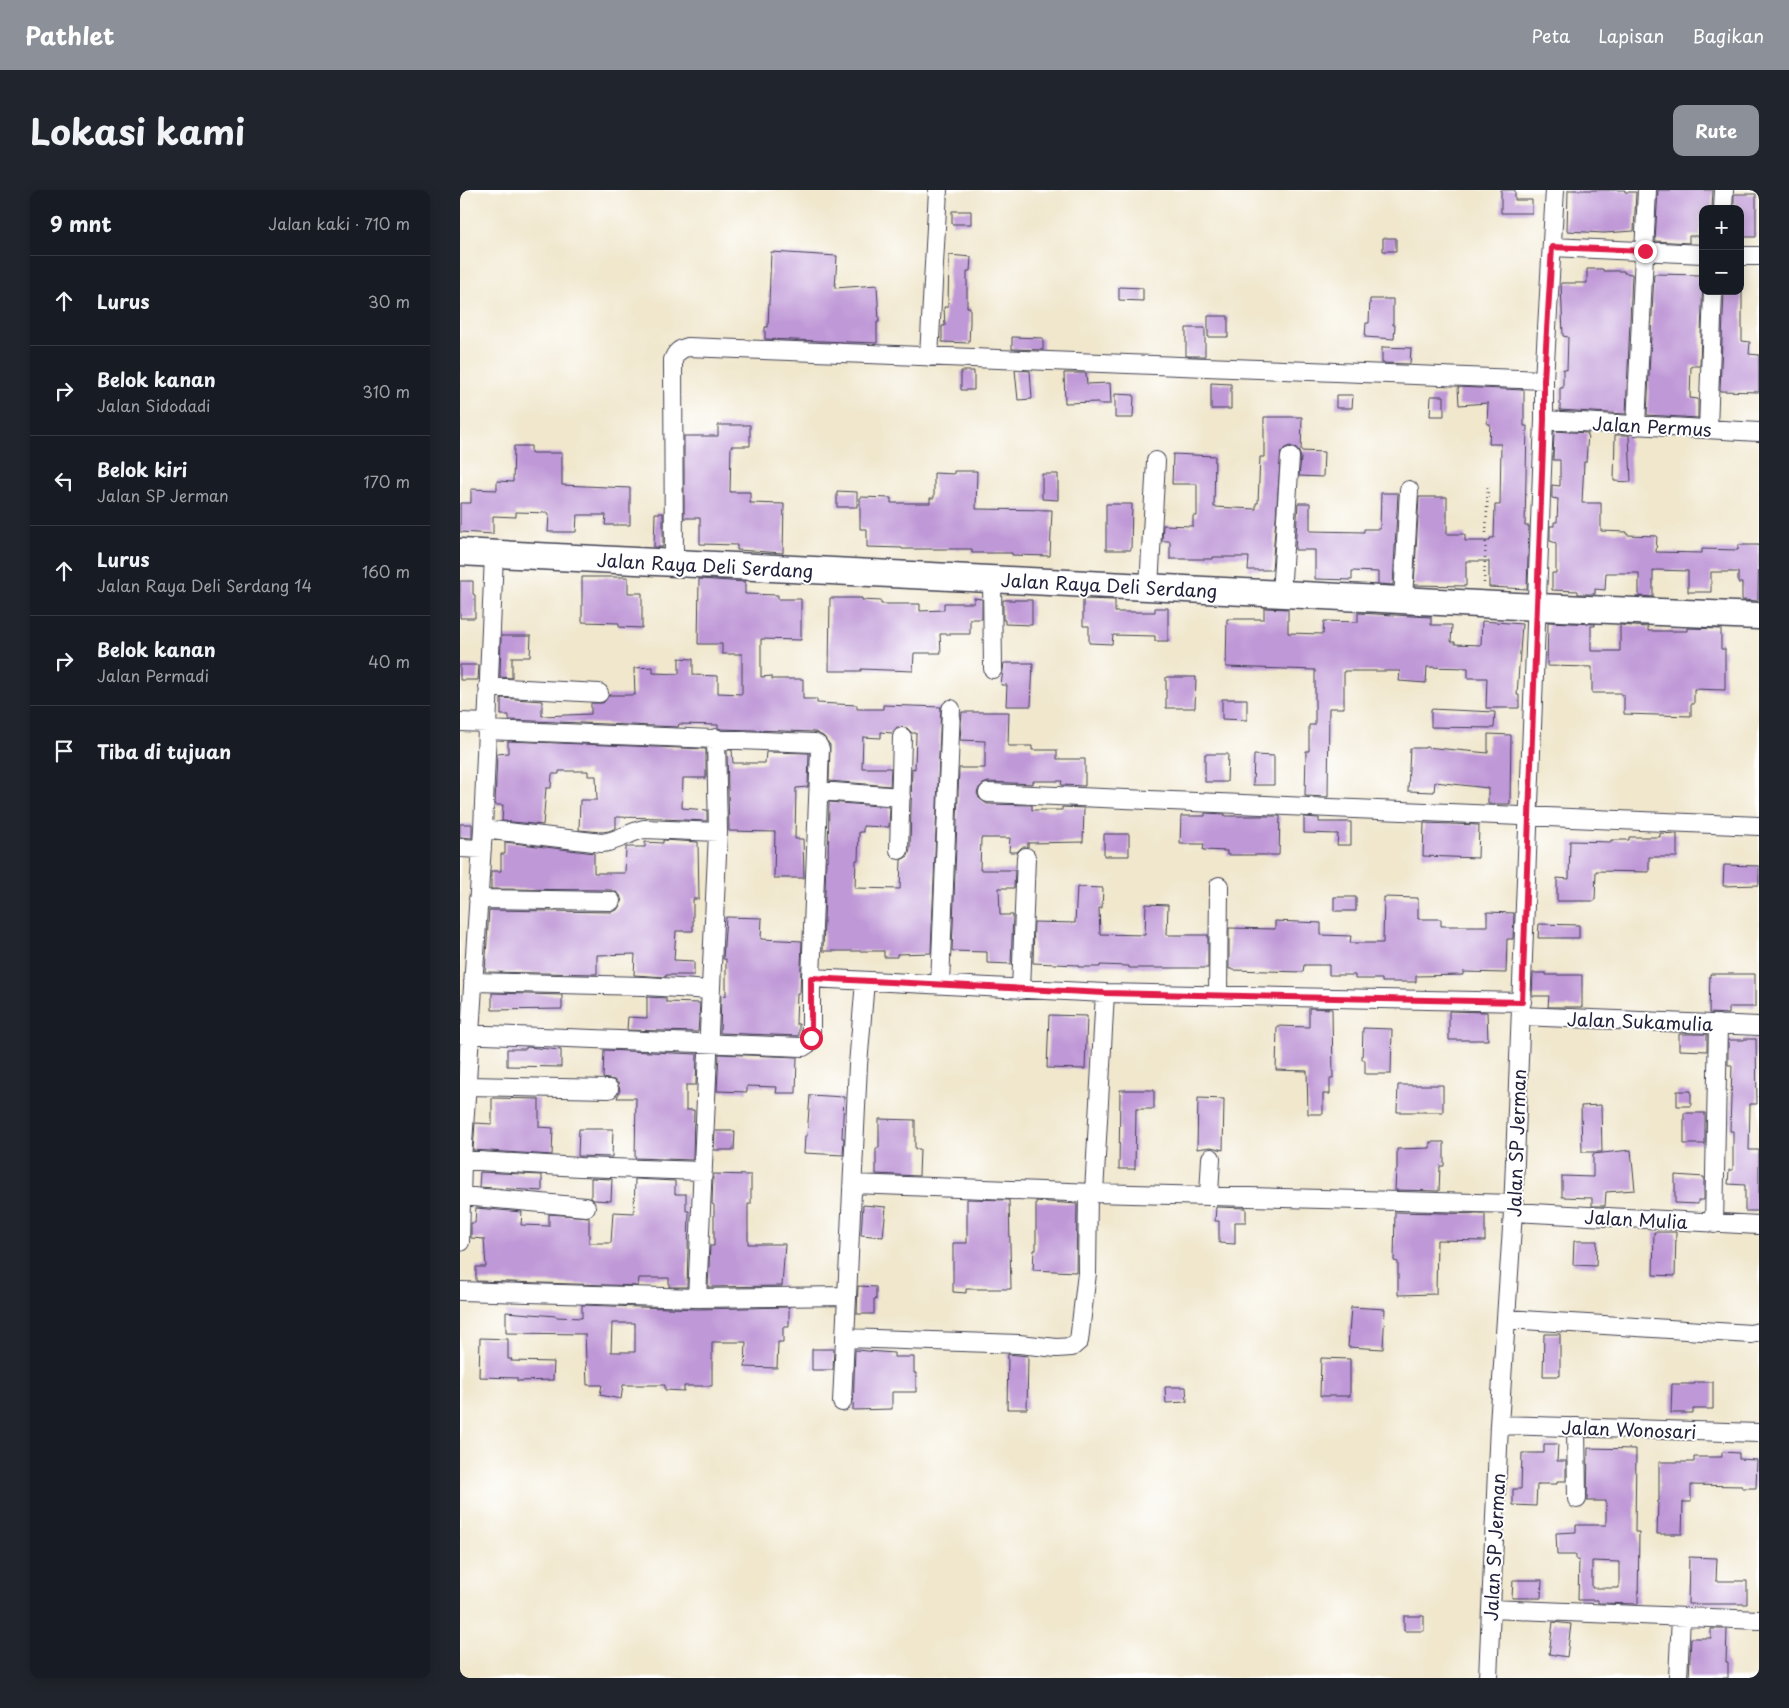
<!DOCTYPE html>
<html lang="id">
<head>
<meta charset="utf-8">
<style>
  :root { --surface:#171b24; --page:#20242c; --text:#f1f3f6; --muted:#9ea1a6; --line:#363941; --accent:#8c9099 }
  body { margin:0; font-family:"Playpen Sans",sans-serif; background:var(--page); color:var(--text) }
  .controls { position:absolute; right:15px; top:15px; display:grid; overflow:hidden; border-radius:10px; box-shadow:0 2px 12px #0003 }
  .controls button { width:45px; height:45px; display:grid; place-items:center; padding:0; border:0; border-bottom:1px solid var(--line); background:var(--surface); color:var(--text); font:25px sans-serif }
  .stop { position:absolute; width:15px; height:15px; margin:-11px; border:4px solid #e11d48; border-radius:50%; background:#fff }
  .stop.end { background:#e11d48; border-color:#fff; box-shadow:0 1px 5px #0008 }
  .list { margin:0; padding:0; list-style:none }
  h2 { display:flex; justify-content:space-between; align-items:center; height:65px; margin:0; padding:0 20px; font-size:21px }
  h2 small { font-size:16px; font-weight:400; color:var(--muted) }
  .list li { display:grid; grid-template-columns:32px 1fr auto; gap:15px; align-items:center; box-sizing:border-box; height:90px; padding:0 20px; border-top:1px solid var(--line) }
  .list b { display:block; font-size:19px; white-space:nowrap }
  .list p { margin:0; font-size:16px; white-space:nowrap; color:var(--muted) }
  .list em { font-size:16px; font-style:normal; color:var(--muted) }
  .icon { flex:none; width:28px; height:28px; fill:none; stroke:currentColor; stroke-width:2; stroke-linecap:round; stroke-linejoin:round }
  .map { position:relative; flex:none; width:1299px; height:1488px; overflow:hidden; border-radius:10px }
  header { display:flex; align-items:center; gap:30px; box-sizing:border-box; height:70px; padding:0 25px; background:var(--accent); color:#fff }
  header strong { font-size:24px }
  nav { display:flex; gap:28px; margin-inline-start:auto; font-size:18px }
  .intro { display:flex; align-items:center; justify-content:space-between; box-sizing:border-box; height:120px; padding:0 30px }
  h1 { margin:0; font-size:35px }
  .button { padding:12px 22px; border-radius:10px; background:var(--accent); color:#fff; font-size:18px; font-weight:700 }
  main { display:flex; gap:30px; padding:0 30px }
  aside { flex:1; background:var(--surface); border-radius:10px; box-shadow:0 2px 12px #0003 }
  .map>svg:first-child { display:block }
  .building { fill:#bf98d7; fill-rule:evenodd }
  .lines { fill:none; stroke-linecap:round; stroke-linejoin:round }
  .street-casing { stroke:#414051; stroke-width:20 }
  .primary-casing { stroke:#414051; stroke-width:29 }
  .path { stroke:#414051; stroke-width:2.5; stroke-dasharray:1 4; stroke-linecap:butt }
  .street { stroke:#fff; stroke-width:18 }
  .primary { stroke:#fff; stroke-width:26 }
  .route { stroke:#e11d48; stroke-width:6 }
  .labels { text-anchor:middle; dominant-baseline:central; stroke-width:4; stroke-linejoin:round; paint-order:stroke }
  .street-label { font-size:18px; fill:#22223b; stroke:#fff }
</style>
</head>
<body>
<header>
<strong>Pathlet</strong>
<nav><a>Peta</a><a>Lapisan</a><a>Bagikan</a></nav>
</header>
<div class="intro"><h1>Lokasi kami</h1><a class="button">Rute</a></div>
<main>
<aside>
<h2>9 mnt<small>Jalan kaki · 710 m</small></h2>
<ul class="list">
<li><svg class="icon" aria-label="ahead" viewBox="0 0 24 24"><path d="M12 20V5M6 11l6-6 6 6"/></svg><div><b>Lurus</b></div><em>30 m</em></li>
<li><svg class="icon" aria-label="right" viewBox="0 0 24 24"><path d="M7 20v-9h11M14 6l5 5-5 5"/></svg><div><b>Belok kanan</b><p>Jalan Sidodadi</p></div><em>310 m</em></li>
<li><svg class="icon" aria-label="left" viewBox="0 0 24 24"><path d="M17 20v-9H6M10 6l-5 5 5 5"/></svg><div><b>Belok kiri</b><p>Jalan SP Jerman</p></div><em>170 m</em></li>
<li><svg class="icon" aria-label="ahead" viewBox="0 0 24 24"><path d="M12 20V5M6 11l6-6 6 6"/></svg><div><b>Lurus</b><p>Jalan Raya Deli Serdang 14</p></div><em>160 m</em></li>
<li><svg class="icon" aria-label="right" viewBox="0 0 24 24"><path d="M7 20v-9h11M14 6l5 5-5 5"/></svg><div><b>Belok kanan</b><p>Jalan Permadi</p></div><em>40 m</em></li>
<li><svg class="icon" aria-label="arrive" viewBox="0 0 24 24"><path d="M6 21V4h12l-3 4 3 4H6"/></svg><div><b>Tiba di tujuan</b></div></li>
</ul>
</aside>
<div class="map">
<svg width="1299" height="1488" viewBox="0 0 1299 1488">
  <rect width="100%" height="100%" fill="#fff"/>
  <filter id="ink" filterUnits="userSpaceOnUse"><feTurbulence type="fractalNoise" baseFrequency=".02" numOctaves="2"/><feDisplacementMap in="SourceGraphic" scale="10" xChannelSelector="R" yChannelSelector="G"/><feConvolveMatrix kernelMatrix="1 2 1 2 8 2 1 2 1" color-interpolation-filters="sRGB"/></filter>
  <filter id="wash" filterUnits="userSpaceOnUse"><feTurbulence type="fractalNoise" baseFrequency=".0096" numOctaves="4" result="noise"/><feDisplacementMap in="SourceGraphic" scale="20" xChannelSelector="R" yChannelSelector="G"/><feGaussianBlur stdDeviation="1.12" result="paint"/><feColorMatrix in="noise" values="0 0 0 0 0 0 0 0 0 0 0 0 0 0 0 0 0 1.4 0 .05"/><feComposite in="paint" operator="in"/></filter>
  <g filter="url(#wash)">
    <rect width="100%" height="100%" fill="#f0e7cd"/>
    <g id="blocks">
      <path class="building" d="M1041,0h14v10h17v13h-31z
        M1108,0h57v2h11l-2,39 -30,2 -37,-2z
        M1198,0h55l-1,19h-9v7h-3v20h-11v7l-34,-2z
        M1274,4h22v43h-16v-28h-6z
        M492,21h19v13h-19z
        M923,48h13v13h-13z
        M311,62l66,4 -2,32 42,-3 2,37h-2v21l-112,-4v-12h3z
        M489,65l22,2 -1,14h-3v36h3v15l-1,21 -27,-1v-16h3l-1,-19h4z
        M1127,79h16v2h21v2l8,1 -6,140 -66,-4v-22h3v-19l4,1 1,-33 -5,-1 -2,-53h26z
        M1194,84l49,1 -3,91h-9l-1,32 8,1v19l-51,-3z
        M659,97l24,1v13l-24,-1z
        M1264,101h18v50l8,1 -1,12 10,1v37l-39,-1z
        M910,109h23v26h2l-1,14 -29,-2 1,-14h3z
        M748,126h20v21h-20z
        M726,138h19v28h-19z
        M552,147l31,1v12l-31,-1z
        M922,157l29,1 -1,16 -28,-1z
        M555,180l15,1 2,28 -14,1z
        M501,181h13v19h-13z
        M604,183h22l1,11 23,-1 1,21h-13v-2l-33,1z
        M751,193l20,1v25h-20z
        M998,197l66,3v36h3l-2,100h4l-2,63 -38,-2v-26h-23v25l-52,-1 5,-88h28v37h18v7h25v-3h4l1,-33h5l1,-61h-12l1,-20h-3l1,-21 -29,2z
        M655,204l19,1 -1,23h-18z
        M876,205h17l-1,13h-16z
        M971,206h13v20h-14z
        M804,227h38l-1,34 23,1 -1,25 -24,-1 2,-18 -2,-6 -4,-4 -5,-2 -5,2 -4,4 -9,118h-24l1,-13h-36v2h-43v-18h-8l1,-16 30,1v-10h4v-32h-25l1,-30 42,2 -1,51 42,2v-6h2l2,-46h4z
        M258,235h32v21h-19l-1,46h20v11l34,1 -1,49 -46,-3v-5l-37,-1v-26h-16v-82h34z
        M1094,241l34,2 -2,29h-2l-2,41h19v28l26,1v3l30,1 -1,16 46,1v-4l36,1v-5h21l-1,56 -16,-1v-17h-4v-11h-27v20h-23v-21l-32,-1 -3,1v26l-14,-1v-23h-33l-1,17 -10,-1v5h-17v-3l-26,-1v-17h4v-30l-6,-2v-15h4v-4h3l1,-23 -6,-1v-13l8,1v-26h-7z
        M1155,245h14l2,47 -17,-1z
        M54,256h17v7h31v32l68,3v37h-25l1,-10h-29l-1,17h-28l1,-19 -33,-1v5l-23,-1v18l-33,-2v-29h11v-14l26,1v-9l16,1z
        M494,281h23l-1,38 76,1 -2,46 -38,-1v-2h-40v-4h-70v-1l-35,-1v-18h-7v-32l31,1v5h39v-5h4v-25l20,1z
        M582,284h16v26l-16,-1z
        M377,301l20,1v15h-20z
        M921,303h17l-5,92 -15,-1v-12l-26,-1v9l-37,-1v-29h-20l3,-47h12v28l54,1v-3h16z
        M646,314h26l-1,46h-25z
        M195,323h8v34h-9z
        M122,387h46v16h14v35l-23,-1v-4l-37,-1z
        M239,389l46,3v12l33,1v4h23v41l-40,-1v38l11,-1v3h31v20h14v4l40,2v4h26v-4l58,2 -10,246 -34,1v3h-13v-6h-61l3,-91h2l1,-58 61,5 -1,20 -26,-1v6h-4l-1,28h-2l-1,28 45,1 1,-29 7,-4 2,-6 2,-82 3,1 1,-36h-4l-5,-5 -10,-1 -5,6 -11,-1v6l-18,-1 -1,31h29l-1,18 -61,-5 1,-36 -7,-9 -8,-4 -94,-3 -3,-1v-3l-39,-1 -1,3 -169,-7v-5h-8v-17l41,3v15l49,-2v-11h12l6,-8h26l-1,-27 19,-1v6l26,1v-16l14,1v16l25,1v17l24,1v-40h-20v-10h-24z
        M0,391h13v13l2,1v23h-15z
        M370,408h32v2l19,1v3h39v7l24,-1v-7h30v-5l8,1v20h-12v15h-30l1,19h-27l-1,18 -52,-2v2h-32z
        M623,409l32,1v12h40v-4h13v33h-13v-5l-42,-1 -1,9 -23,-1v-17h-6z
        M543,410h29v25l-27,-1v-4h-2z
        M804,418l24,1v24l35,1 1,-13 34,1v-9l73,4v8h21l-1,17h4v2l26,1 1,-24 40,3 -5,71h2v13h-33l1,-30h-19v-10l-41,-1 -1,16 -27,-2 1,-10h-56v37h-15l-1,89 -23,-1 1,-45h3v-26h6v-55l-89,-3 1,-48h37z
        M1088,432l47,2v2h-4v25h29v-26l28,2v4h39v-3l34,1v20h4v41l-31,-1v15h-3v12l-67,-2v-19h-3v-2h-29v-26l-45,-1z
        M41,446h30l-1,21h-18v21l-12,-1z
        M544,473h29l-2,43h-25l1,-21h-6z
        M0,475h19l-1,15h-18z
        M706,487h30l-1,31h-29z
        M762,509h25v21l-25,-1z
        M971,519l64,3 -1,16 -63,-1z
        M502,522h47l-1,34h24v4h25v9h28v27l-24,-1 1,-4h-29v3l-45,-2 -5,2 -4,4 -2,5 2,5 8,6 45,1v5h30v-3l22,1 -1,34 -55,1v4h-6l-5,5h-8l1,-14h-29l-1,32h35l-1,18h-15l1,27h13l-2,49 -24,-1v-11l-35,-1 7,-183h26v-27l-25,-1z
        M1028,544l23,1 -1,69h-22v-16l-53,-6 -1,10 -26,-1 2,-43h15v-1l63,6z
        M48,551l198,8v29h-23l-1,30 25,2v11l-44,-2v-1l-47,-1v11l-7,3 -7,1 -23,-2 1,-30h17l-1,-24h-8v-5h-29v3h-7l-1,14h-5l-3,37 -41,-4 1,-16h-8l2,-51 11,-1z
        M267,560h5l1,13h32l1,-11 43,1 -1,34 -12,1 -1,51h8l1,39h-30l1,-46 -46,-1z
        M745,564h23l-1,28h-22z
        M794,565l20,1v29h-21z
        M745,623l20,1v2h55l-1,39h-52v-4l-24,-1 1,-6h-24l1,-28h24z
        M844,627l15,1v4h32v23h-14l1,-11 -34,-1z
        M964,633l55,2 -1,33 -55,-2z
        M0,634h12v14l-12,-1z
        M1200,643l17,1v23h-28v15l-53,-1 -1,30h-38v-23l12,1 1,-38 41,1v-2h18v-3h31z
        M644,644h25v22h-25z
        M203,650l35,2 1,57h-6v32h-17l-2,29 20,1v14h-28v2l-32,-2 1,-21 -38,1v19l-112,-2 4,-62 122,2 6,-2 5,-8 -2,-7 -4,-3 -5,-2 -120,-1v-18h10v-17h4v-12l89,11v20h31l1,-26h19v-5l18,1z
        M1264,675l35,1v19l-36,1z
        M617,697l26,1 -1,20h-3l1,26 45,1 1,-31 22,1 -1,30h41v33h-79v-2l-29,-1v2h-22v-2l-45,-2 1,-41 41,1z
        M874,707h22v14h-22z
        M924,707l34,1v21h23v7h46v-14l27,1 -1,26h-6l-1,34 -43,-1v3l-47,1v6h-34v-3h-27v-4h-26v-10h-25l-1,7 -71,-2v-1h-3v-41l46,1v-8l46,2v12l30,1 -1,7h33z
        M266,727l36,1 -1,21 41,2 -2,52h-3l-1,31h3v12l-79,-3 1,-38 5,1v-37h-3z
        M1079,734l40,1v13h-41z
        M1073,783h13v2h36v32h-34l1,-11h-17z
        M1250,784h45v33h-26v7l-20,-1z
        M32,803l70,2v14l-70,1z
        M187,807l19,1v4l34,1 -2,29 -71,-2 1,-13 19,1z
        M849,818l23,1 1,69h-3v16h-7v20h-15l-1,-43 -31,-1 1,-44 32,1z
        M989,821l38,1 1,28h-39z
        M589,825l38,1 -2,53 -38,-1z
        M903,838l29,1 -1,45h-26v-14h-3z
        M1219,844h28v17l-28,-1z
        M1284,849h12l1,65h-7l-1,46h10v61h-14v-26l-17,-1 1,-14h4v-39h-3l2,-66h-4v-25h16z
        M66,857l35,3v17l-54,-1v-17h19z
        M144,860l93,4 -1,31h-10v25h8l-1,50 -58,-2 1,-60h-19l3,-8 -2,-7 -4,-3 -11,-2z
        M259,864l78,3 -1,36h-20l1,-6 -30,-1v6l-30,-1z
        M938,895h45v27h-46z
        M660,900h34v19h-18l-1,60h-16z
        M1217,901h14v15h-14z
        M350,905l34,2 -2,41h2l-1,17 -39,-2 1,-17h2z
        M32,908l47,1v28l14,1 -1,27 -79,-5 2,-27 17,1z
        M738,908l26,1 -1,51 -12,-3 -14,2z
        M1141,915l1,47h-20l-1,-46z
        M1224,923h21v31h-21z
        M419,929l36,1v29h5l-1,27 -43,-2v-26h3z
        M119,939h34l-1,28 -34,-1z
        M255,941h20l-1,19h-20z
        M970,952h14v24h-4l-1,25 -44,-1 1,-20h1v-21l33,-1z
        M1171,960l4,40 -29,2 -1,14h-13v-8l-30,-1v-21l31,1v-23z
        M20,982l62,3v16l-63,-4z
        M253,984l38,1v29h-3v40h37l-3,42 -74,1 2,-41h4v-41l-2,-1z
        M1215,985l29,2v23h-6v4l-23,-1z
        M131,988l21,1 -1,22 -17,-1 -3,-2z
        M175,989l40,2v13h11v17h3l-2,76h-18v-9h-30l-1,8 -162,-5v-14h10l-2,-28 -13,-1v-15h4l1,-15 46,4 -1,13 28,1v-12l40,3v26h22l2,-31 21,1z
        M507,1009l42,1 2,89h-45v4l-13,-1v-49h14z
        M576,1011l41,3 -1,68 -43,-2 1,-20h2z
        M403,1015l23,2 -3,30 -22,-2z
        M756,1017l30,1v14h-11v22l-16,-1v-22h-4z
        M935,1022l90,2v27l-48,-1 -1,54 -38,1v-33l-4,-1z
        M1194,1042h22l-1,44 -22,-1z
        M1114,1051h23l-1,25 -23,-1z
        M398,1096l18,1v13l-2,-1v15h-17z
        M122,1115l115,4 92,-2v20h-6v15h-5l-1,26 -32,-1 1,-25h-34v44h-28v5l-19,-1v-5h-42l-2,14 -21,-4 2,-10h-15l-2,-51 -79,-1v-21l50,4v1l26,1zM152,1133h23v29h-24z
        M891,1117l34,2 -2,40 -35,-2z
        M1084,1144h16v42h-17z
        M20,1148l28,1v20h4l-1,2 43,1 -1,18 -36,1v-3l-38,-1z
        M352,1159h22l-1,21h-21z
        M395,1160l39,3v4h20v16h2v19h-24v17l-39,1z
        M548,1164l20,2 -1,53h-20z
        M861,1168l29,1v37h-30z
        M1235,1192h18v27h-20v4h-22l1,-29h23z
        M705,1197h21l1,15 -21,1z
        M1084,1254h14l-1,17h9v20h-9v3h-18v1h-2l-1,21 -23,-1v-16h8l1,-36h22z
        M1128,1258l48,1 -1,83h4l-1,72 -40,-1v-3h-20l1,-40h-3v-5h-19l-1,-22 20,-1v-7h30v-24h-19zM1132,1371l27,1v26h-27z
        M1262,1262l17,1v6l18,1 -1,28h-14v-2l-51,-1v17h-8l-1,32h-25l1,-33h1v-39h35v-5h28z
        M1229,1367l28,1 -1,23h31v23h-59z
        M1053,1390h29l-1,18h-29z
        M944,1426h20v15h-20z
        M1093,1432l18,2 -4,33 -18,-3z
        M1251,1439h16l-1,33h2v16h-39l2,-40h20z"/>
    </g>
  </g>
  <g filter="url(#ink)">
    <use href="#blocks" fill-opacity="0" stroke="#414051" stroke-width="1"/>
    <g class="lines">
      <defs>
        <path id="street" d="M1263,19l1,-19
          M1092,57l151,7
          M1280,66h19
          M469,167l9,-167
          M1084,230l215,12
          M1176,236l11,-236
          M1248,239l5,-138
          M214,373l-1,-203c3,-8 7,-11 15,-13l856,33
          M532,389l1,90
          M689,397l7,-126
          M821,404l9,-137
          M943,410l6,-110
          M28,497l111,6
          M0,532l27,1
          M359,601l82,6
          M528,603c257,10 514,24 771,33
          M23,639l119,14c14,-1 28,-11 42,-14l74,3
          M0,658l22,1
          M439,660l3,-113
          M18,709l133,2
          M351,788l294,15 417,9
          M13,792l172,4 66,4
          M480,795l11,-276
          M561,800l5,-133
          M758,806l1,-110
          M1061,826l238,10
          M0,844l343,13 6,-4 2,-5v-60l9,-229 -2,-4 -4,-2 -327,-13
          M8,896l141,3
          M2,970l118,7 123,4
          M393,994l241,9 420,11
          M634,1003l11,-200
          M749,1005l2,-37
          M2,1006l124,11
          M1053,1022l246,13
          M1254,1034l4,-200
          M0,1052l2,-82 21,-331 11,-275
          M0,1101l237,7 150,-2
          M237,1108l21,-466 -2,-94
          M1046,1129l245,15 8,-2
          M386,1148l173,6 38,4 15,-1 7,-6 8,-68 1,-80
          M382,1212l16,-337 7,-84
          M1039,1235l260,8
          M1116,1237l1,72
          M1031,1419l268,11
          M1028,1488l11,-253 14,-213 31,-792v-40l11,-190
          M1218,1488l3,-61"/>
        <path id="primary" d="M0,362l1077,55 222,9"/>
      </defs>
      <use href="#street" class="street-casing"/>
      <use href="#primary" class="primary-casing"/>
      <path class="path" d="M1024,393l4,-98"/>
      <use href="#street" class="street"/>
      <use href="#primary" class="primary"/>
    </g>
  </g>
  <g class="lines" filter="url(#ink)">
    <path class="route" d="M351,848v-60l294,15 417,9 22,-582v-40l8,-133 93,4"/>
  </g>
  <g class="labels">
    <g class="street-label">
      <text transform="translate(1192 236) rotate(3)">Jalan Permus</text>
      <text transform="translate(245 375) rotate(3)">Jalan Raya Deli Serdang</text>
      <text transform="translate(649 395) rotate(3)">Jalan Raya Deli Serdang</text>
      <text transform="translate(1180 831) rotate(2)">Jalan Sukamulia</text>
      <text transform="translate(1056 953) rotate(-88)">Jalan SP Jerman</text>
      <text transform="translate(1176 1029) rotate(3)">Jalan Mulia</text>
      <text transform="translate(1169 1239) rotate(2)">Jalan Wonosari</text>
      <text transform="translate(1034 1357) rotate(-87)">Jalan SP Jerman</text>
    </g>
  </g>
</svg>
<div class="controls">
<button>+</button>
<button>−</button>
</div>
<div class="stop" style="left:351px;top:848px"></div>
<div class="stop end" style="left:1185px;top:61px"></div>
</div>
</main>
</body>
</html>
